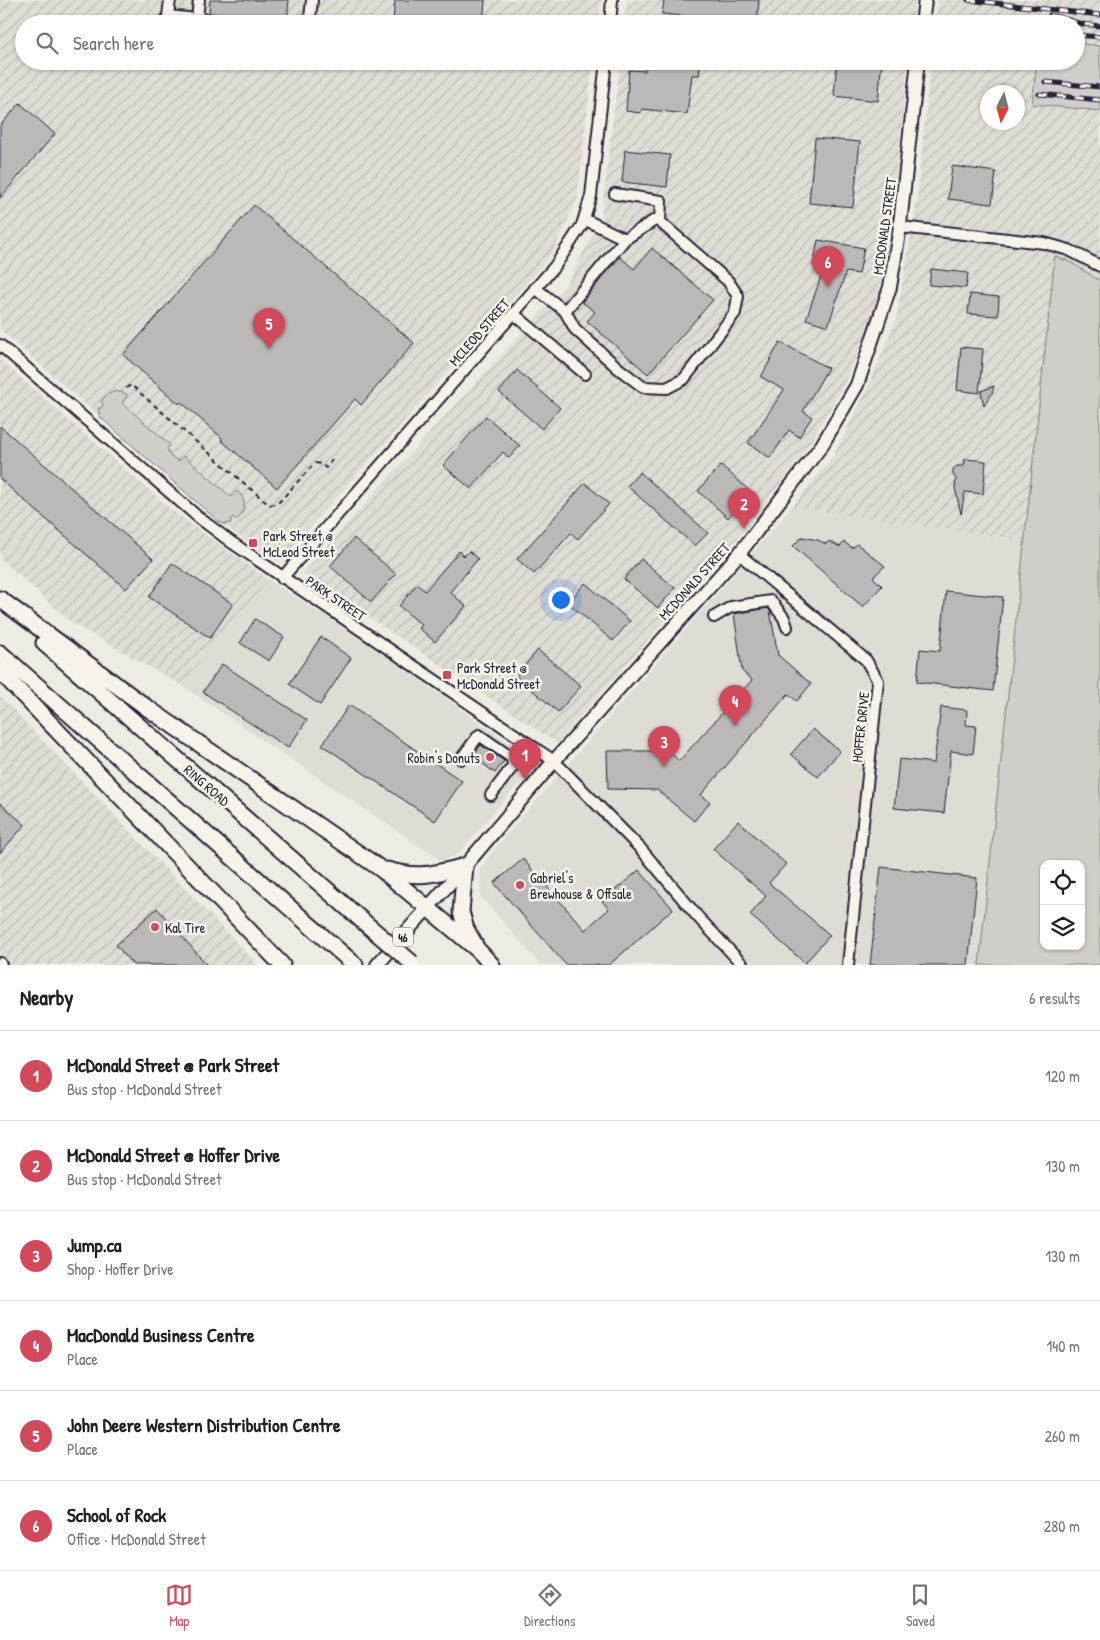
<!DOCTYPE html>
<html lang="en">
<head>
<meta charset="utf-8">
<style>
  :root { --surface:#fff; --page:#f6f6f6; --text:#202124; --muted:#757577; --line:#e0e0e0; --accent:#d1495b }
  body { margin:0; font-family:"Patrick Hand",sans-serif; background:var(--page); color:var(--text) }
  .controls { position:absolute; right:15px; bottom:15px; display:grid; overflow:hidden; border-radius:10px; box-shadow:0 1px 4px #0004 }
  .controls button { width:45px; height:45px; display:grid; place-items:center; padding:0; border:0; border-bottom:1px solid var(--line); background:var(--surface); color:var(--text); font:25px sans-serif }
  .compass { position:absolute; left:980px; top:85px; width:45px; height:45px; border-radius:50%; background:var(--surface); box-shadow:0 1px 4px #0004; rotate:186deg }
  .you { position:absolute; left:560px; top:599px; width:18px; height:18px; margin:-12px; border:4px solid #fff; border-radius:50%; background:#1a73e8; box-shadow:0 0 0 8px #1a73e833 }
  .badge { display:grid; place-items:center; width:32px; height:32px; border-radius:50%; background:var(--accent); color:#fff; font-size:16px; font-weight:700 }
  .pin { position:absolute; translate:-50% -41px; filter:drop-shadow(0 1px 2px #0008) }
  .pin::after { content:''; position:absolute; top:26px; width:18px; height:15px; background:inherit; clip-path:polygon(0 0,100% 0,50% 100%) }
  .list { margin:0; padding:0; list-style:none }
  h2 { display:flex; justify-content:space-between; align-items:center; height:65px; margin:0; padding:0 20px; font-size:21px }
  h2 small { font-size:16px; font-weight:400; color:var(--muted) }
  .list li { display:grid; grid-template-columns:32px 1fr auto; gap:15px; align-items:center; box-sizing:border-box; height:90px; padding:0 20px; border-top:1px solid var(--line) }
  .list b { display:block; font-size:19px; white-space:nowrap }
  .list p { margin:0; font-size:16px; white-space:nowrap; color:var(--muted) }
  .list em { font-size:16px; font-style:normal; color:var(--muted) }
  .icon { flex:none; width:28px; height:28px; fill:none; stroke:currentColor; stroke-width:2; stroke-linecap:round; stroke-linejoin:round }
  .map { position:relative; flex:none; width:1100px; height:965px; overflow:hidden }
  .search { position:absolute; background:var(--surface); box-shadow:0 1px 4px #0004; left:15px; right:15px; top:15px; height:55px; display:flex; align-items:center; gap:12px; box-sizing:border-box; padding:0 18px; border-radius:28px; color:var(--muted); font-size:19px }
  .sheet { height:605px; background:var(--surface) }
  nav { display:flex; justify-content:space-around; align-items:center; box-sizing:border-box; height:70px; border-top:1px solid var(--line); background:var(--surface); font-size:14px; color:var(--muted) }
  nav a { display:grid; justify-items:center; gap:2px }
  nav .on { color:var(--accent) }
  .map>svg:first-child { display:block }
  .built { fill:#dfdcd4 }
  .industrial { fill:url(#industrial-furrows); fill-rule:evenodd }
  .green { fill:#d1cdc9; stroke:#7a7882; fill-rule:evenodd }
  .building { fill:#bbb8b7; stroke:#22223b }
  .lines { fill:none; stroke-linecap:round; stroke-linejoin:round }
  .minor-casing { stroke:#22223b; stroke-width:14 }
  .major-casing { stroke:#22223b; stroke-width:16 }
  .highway-casing { stroke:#22223b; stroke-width:19 }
  .path { stroke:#22223b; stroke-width:2; stroke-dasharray:5 4; stroke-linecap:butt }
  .minor { stroke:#f7f3e8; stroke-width:10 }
  .major { stroke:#f7f3e8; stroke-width:12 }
  .highway { stroke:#f7f3e8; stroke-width:15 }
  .rail-casing { stroke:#22223b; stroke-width:5 }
  .rail { stroke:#f7f3e8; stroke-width:3; stroke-dasharray:9; stroke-linecap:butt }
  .highway-bridge-casing { stroke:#22223b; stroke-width:19; stroke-linecap:butt }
  .highway-bridge { stroke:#f7f3e8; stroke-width:15 }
  .poi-dot { fill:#d1495b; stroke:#f7f3e8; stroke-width:2 }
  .labels { text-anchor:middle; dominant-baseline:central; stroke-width:5; stroke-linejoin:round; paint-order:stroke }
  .shield { fill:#f7f3e8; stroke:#62616f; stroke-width:1 }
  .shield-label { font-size:12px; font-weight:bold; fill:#22223b }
  .street-label { font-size:14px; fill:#22223b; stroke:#f7f3e8 }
  .poi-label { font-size:14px; fill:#22223b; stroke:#f7f3e8; text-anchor:start }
</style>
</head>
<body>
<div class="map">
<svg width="1100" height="965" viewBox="0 0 1100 965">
  <defs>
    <pattern id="industrial-furrows" width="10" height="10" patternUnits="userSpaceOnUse" patternTransform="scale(1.25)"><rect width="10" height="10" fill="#dfdcd4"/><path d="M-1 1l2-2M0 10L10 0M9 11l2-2" fill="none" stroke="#bfbcb7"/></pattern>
  </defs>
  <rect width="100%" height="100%" fill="#eeebe1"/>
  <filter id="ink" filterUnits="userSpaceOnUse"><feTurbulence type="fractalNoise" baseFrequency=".02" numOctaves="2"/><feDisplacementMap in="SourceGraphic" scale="10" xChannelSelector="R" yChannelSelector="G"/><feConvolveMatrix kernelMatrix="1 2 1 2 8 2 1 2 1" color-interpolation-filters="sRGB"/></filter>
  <g filter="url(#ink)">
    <path class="built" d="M792,507l233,34 -46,424h-438l-60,-68 -1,-26 11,-18z
      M269,580l101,65 160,113 -1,13 -70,82 -17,8 -261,-176z"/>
    <path class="industrial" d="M0,0h601l-3,24h-574v37h569l-16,139 -25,54 -271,306h-7l-56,-39 -218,-192z
      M627,0h288l-3,24h-288z
      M938,0h162v46l-24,-3v-19h-141z
      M620,61h288l-19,187 -16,70 -28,64 -37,65 -61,80 -190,216 -254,-170 84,-94 180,-195 34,-66z
      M931,61h106l-5,43 68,7v170l-28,-18 -17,-7 -30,285 -233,-34 42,-52 31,-61 31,-74 20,-113zM988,92h30v30h-30z
      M0,360l174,152 95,68 -88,105 -110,-63 -71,-64z
      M0,696l2,2 256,267h-258z"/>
    <path class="green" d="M1076,43l24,3v65l-68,-7 5,-43h39z
      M1055,256l17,7 28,18v684h-121zM1044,864h37v82h-37z
      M116,391l11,3v2l-5,7 48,42 -3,4 4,8 8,4 5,-5 47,41 6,-6c10,8 9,20 0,29l-4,-3 -2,2v4l-8,1 -5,-3 -118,-104 -2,-9h3l2,-3 -2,-4 7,-7z"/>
    <path class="building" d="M210,0h79l-2,21 -78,-8z
      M395,0h90l-2,24h-52l-38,-4z
      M664,0h95l-2,24 -95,-10z
      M646,61h55l-2,14h-7l-5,39 -45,-5 -1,4 -15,-2 3,-41 16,1z
      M837,61h45l-4,40 -44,-5z
      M20,103l35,31 -55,64v-72z
      M815,138l45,4 -7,65 -44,-4z
      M625,150l45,5 -3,32 -45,-5z
      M952,166l44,6 -4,32 -44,-5z
      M254,205l160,138 -53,62 -6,-6 -78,89 -56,-48 1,-2 -41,-36 -2,2 -56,-49z
      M818,240l46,8 -5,26 -13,-2 -18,54 -22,-7 18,-51 -11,-2z
      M652,248l61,52 -65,74 -61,-53 8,-9 -13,-10 38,-45 14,12z
      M931,269l37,4 -2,15 -37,-3z
      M970,294l29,3 -1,19 -30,-2z
      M780,342l48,26 -25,43 9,6 -13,20 -10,-7 -19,28 -22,-15 36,-53 -23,-13z
      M961,347l22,2 -4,44 -22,-3z
      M517,370l43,38 -18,21 -43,-37z
      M994,386l-2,7 -8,13 -3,-15z
      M486,416l34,30 -11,12 -6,-6 -32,37 -28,-24z
      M0,426l153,133 -27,30 -126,-110z
      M965,459l21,2 -3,33 -18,-2 -4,22 -6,-26 1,-9 -3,-4v-6l4,-3h7z
      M721,465l30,27 -23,26 -30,-27z
      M640,472l68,61 -13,13 -68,-60z
      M585,483l24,21 -31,35 -7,-6 -37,41 -17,-15z
      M802,537l16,3 8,4 3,-3 11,6 4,-5 8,6 5,-4 28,22 -12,11 9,9 -19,21 -70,-61z
      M354,538l42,36 -25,28 -41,-36z
      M459,551l5,5 5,-5 9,8 -28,33 16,14 -31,36 -16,-14 3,-3 -23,-19 18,-22 8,7z
      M641,559l34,29 -17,20 -34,-29z
      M172,563l61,41 -23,34 -61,-41z
      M585,583l45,38 -17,20 -45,-38z
      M946,591l57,6 -10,94 -76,-9 3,-33 20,2z
      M768,608l2,3 8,44 33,29 -14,17 -9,-7 -87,101 9,7 -16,19 -37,-31 -49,-1 -1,-38h62l10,10 73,-81 -10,-9 -8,-57z
      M255,619l29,18 -15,24 -29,-18z
      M321,637l30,21 -31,47 -31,-21z
      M538,650l43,36 -23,26 -42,-36z
      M222,664l85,56 -19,28 -85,-56z
      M349,705l113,76 -27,40 -113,-76z
      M941,707l26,3 -1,15 10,1 -3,28 -22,-3 -7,62 -50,-5 5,-49 35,4z
      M813,729l27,22 -22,26 -27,-23z
      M481,745l23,16 -9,12 -22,-17z
      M0,803l25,22 -25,28z
      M738,821l48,43 -17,19 61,52 -25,28 -55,-48 16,-19 -53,-47z
      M523,859l62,71 24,-21 -7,-8 37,-31 34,39 -64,56h-43l-72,-82z
      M881,867l96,11 -9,87h-98z
      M157,908l50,57h-74l-17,-20z"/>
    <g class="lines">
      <defs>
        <path id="minor" d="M199,0l-2,19 54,5
          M168,16l29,3
          M167,24l3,-24
          M307,24l3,-6 2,-18
          M610,24l2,-24
          M615,194l46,7 -1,21
          M900,227l144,16 25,7 31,16
          M535,288l30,23 60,-72 -41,-20
          M565,311l10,18 43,39 25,19 24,1 17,-9 51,-66 3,-17 -10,-15 -69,-60 -4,-1 -30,19
          M513,313l72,61
          M0,345l198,172 33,25 323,219 86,87 57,68 46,49
          M739,554l127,106 12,21 -30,284
          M282,578l273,-312 27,-41 9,-29 15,-135
          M714,617l17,-10 40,-6 13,17 3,9
          M461,759l18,-24 33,23 1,8 -22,29
          M0,963l1,2"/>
        <path id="major" d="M922,24l3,-24
          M377,965l88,-99 89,-105 185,-207 83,-109 35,-60 33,-98 9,-54 19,-172"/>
        <path id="highway" d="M0,599l146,108 235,162 97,81 14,15
          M44,643l321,280
          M0,653l355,312
          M0,671l282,294
          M387,870c32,9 47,4 78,-4l-4,46 5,17 9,16"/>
      </defs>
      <use href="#minor" class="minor-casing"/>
      <use href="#major" class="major-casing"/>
      <use href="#highway" class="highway-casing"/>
      <path class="path" d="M126,388l5,-3 137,119 4,1 7,-3 36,-39 6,1 5,4 6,-8"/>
      <use href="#minor" class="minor"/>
      <use href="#major" class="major"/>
      <use href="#highway" class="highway"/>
      <defs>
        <path id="rail" d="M968,0l132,15
          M1050,15l32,9 18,2
          M1076,35l24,2
          M1045,82l55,5
          M1039,94l61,6"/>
      </defs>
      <use href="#rail" class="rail-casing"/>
      <use href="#rail" class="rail"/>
      <defs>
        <path id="highway-bridge" d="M365,923l47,40"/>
      </defs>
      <use href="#highway-bridge" class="highway-bridge-casing"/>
      <use href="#highway-bridge" class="highway-bridge"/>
    </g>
  </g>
  <g class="poi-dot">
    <rect x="248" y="538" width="10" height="10" rx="2.5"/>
    <rect x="442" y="670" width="10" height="10" rx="2.5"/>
    <circle cx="490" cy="757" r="5"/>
    <circle cx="520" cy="885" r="5"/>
    <circle cx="155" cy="927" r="5"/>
  </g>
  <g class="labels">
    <rect class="shield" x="393" y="927.5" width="20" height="19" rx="4"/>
    <g class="shield-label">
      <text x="403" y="937">46</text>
    </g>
    <g class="street-label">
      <text transform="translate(884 226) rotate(-82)">MCDONALD STREET</text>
      <text transform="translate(479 332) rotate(-49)">MCLEOD STREET</text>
      <text transform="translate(694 581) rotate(-48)">MCDONALD STREET</text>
      <text transform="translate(336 598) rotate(34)">PARK STREET</text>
      <text transform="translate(860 727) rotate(-84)">HOFFER DRIVE</text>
      <text transform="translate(207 785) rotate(41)">RING ROAD</text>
    </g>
    <g class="poi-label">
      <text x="263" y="535">Park Street @<tspan x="263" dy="16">McLeod Street</tspan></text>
      <text x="457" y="667">Park Street @<tspan x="457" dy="16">McDonald Street</tspan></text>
      <text x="480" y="757" text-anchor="end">Robin's Donuts</text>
      <text x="530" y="877">Gabriel's<tspan x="530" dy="16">Brewhouse &amp; Offsale</tspan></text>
      <text x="165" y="927">Kal Tire</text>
    </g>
  </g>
</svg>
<div class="controls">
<button><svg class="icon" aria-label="locate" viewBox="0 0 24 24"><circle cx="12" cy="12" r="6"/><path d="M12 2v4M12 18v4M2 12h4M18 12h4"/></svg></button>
<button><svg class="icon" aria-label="layers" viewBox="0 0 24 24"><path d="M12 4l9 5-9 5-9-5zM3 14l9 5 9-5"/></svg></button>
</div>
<svg class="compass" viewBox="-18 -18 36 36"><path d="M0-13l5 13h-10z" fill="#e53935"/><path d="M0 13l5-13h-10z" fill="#757577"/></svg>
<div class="you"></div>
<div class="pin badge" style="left:525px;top:780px">1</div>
<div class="pin badge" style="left:744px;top:529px">2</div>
<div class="pin badge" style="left:664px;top:767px">3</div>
<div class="pin badge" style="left:735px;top:726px">4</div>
<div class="pin badge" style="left:269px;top:349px">5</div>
<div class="pin badge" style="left:828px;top:287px">6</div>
<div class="search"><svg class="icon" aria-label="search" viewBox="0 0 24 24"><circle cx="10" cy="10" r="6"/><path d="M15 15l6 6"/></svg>Search here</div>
</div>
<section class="sheet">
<h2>Nearby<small>6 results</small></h2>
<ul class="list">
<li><span class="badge">1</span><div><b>McDonald Street @ Park Street</b><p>Bus stop · McDonald Street</p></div><em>120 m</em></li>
<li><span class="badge">2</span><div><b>McDonald Street @ Hoffer Drive</b><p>Bus stop · McDonald Street</p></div><em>130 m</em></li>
<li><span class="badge">3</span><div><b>Jump.ca</b><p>Shop · Hoffer Drive</p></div><em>130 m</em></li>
<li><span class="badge">4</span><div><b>MacDonald Business Centre</b><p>Place</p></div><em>140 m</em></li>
<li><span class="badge">5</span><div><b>John Deere Western Distribution Centre</b><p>Place</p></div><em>260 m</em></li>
<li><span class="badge">6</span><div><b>School of Rock</b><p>Office · McDonald Street</p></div><em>280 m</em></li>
</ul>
</section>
<nav>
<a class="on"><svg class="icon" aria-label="map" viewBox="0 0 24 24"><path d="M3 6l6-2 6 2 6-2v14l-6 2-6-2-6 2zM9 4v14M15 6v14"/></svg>Map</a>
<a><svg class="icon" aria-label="directions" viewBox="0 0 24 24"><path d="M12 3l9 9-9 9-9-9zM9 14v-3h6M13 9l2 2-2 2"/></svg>Directions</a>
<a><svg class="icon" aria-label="saved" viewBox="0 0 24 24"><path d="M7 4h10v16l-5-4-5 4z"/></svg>Saved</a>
</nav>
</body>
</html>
